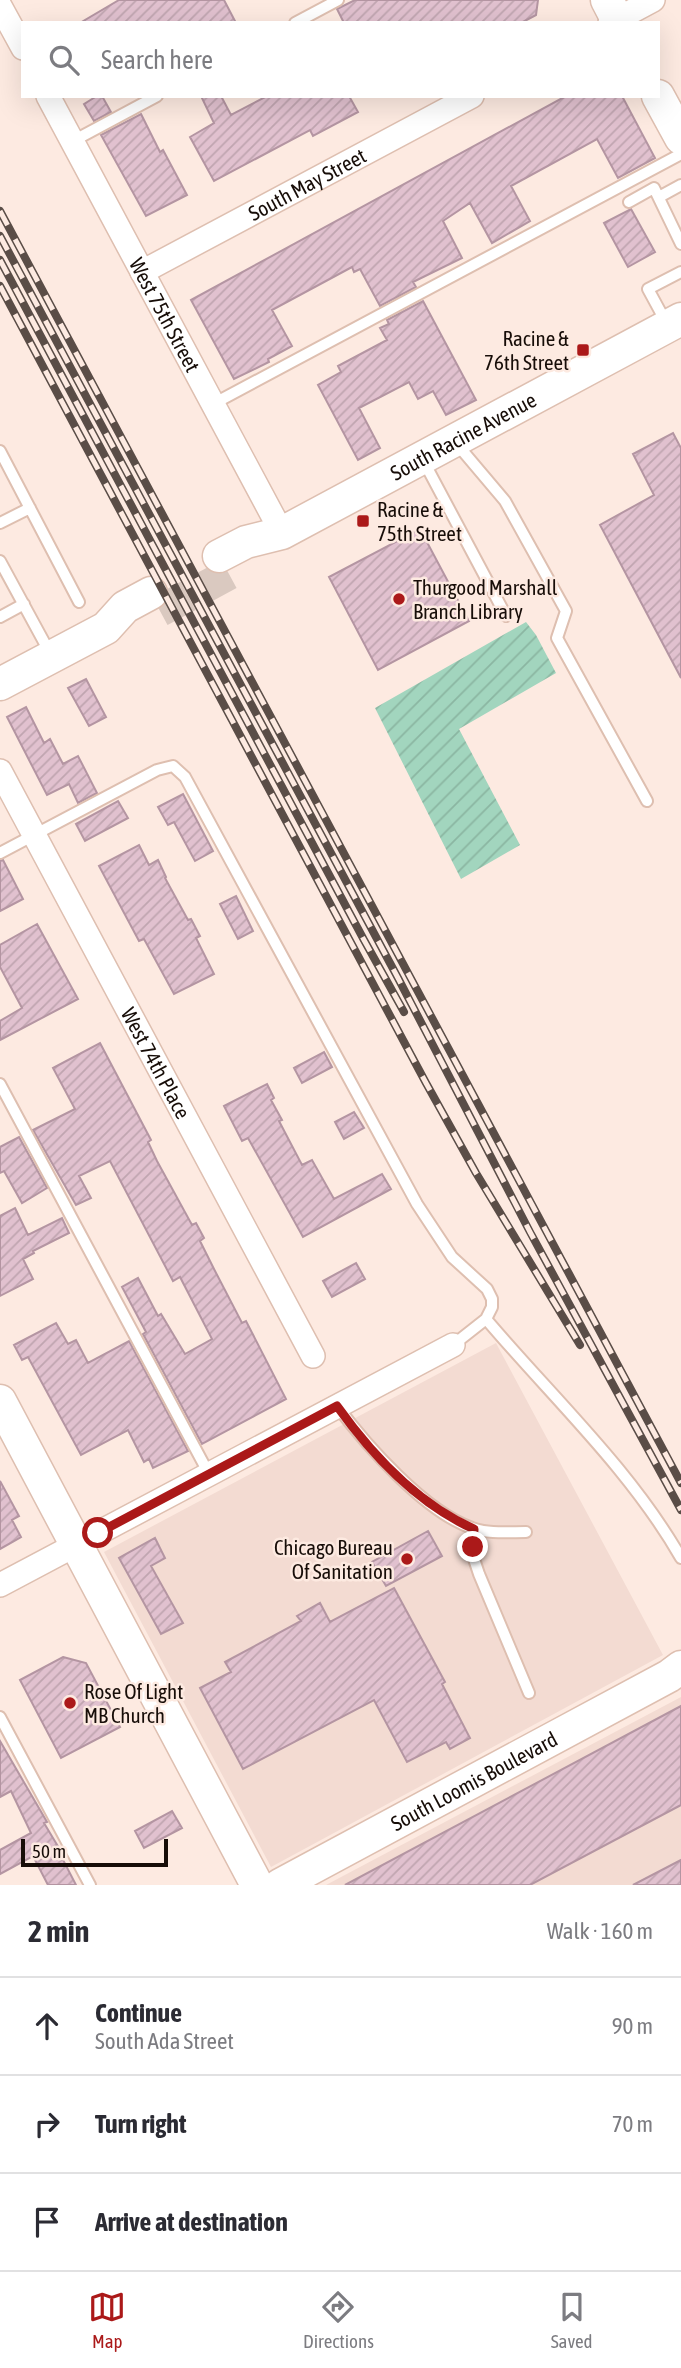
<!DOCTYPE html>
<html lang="en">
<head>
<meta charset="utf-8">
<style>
  :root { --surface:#fff; --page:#f7f7f7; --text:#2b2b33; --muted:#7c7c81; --line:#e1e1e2; --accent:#ab1919 }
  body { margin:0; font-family:"Asap Condensed",sans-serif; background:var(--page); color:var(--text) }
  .scale { position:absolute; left:21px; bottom:18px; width:147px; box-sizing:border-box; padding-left:7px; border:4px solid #170d08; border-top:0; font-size:19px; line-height:24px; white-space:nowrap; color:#170d08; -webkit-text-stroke:5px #fdeae1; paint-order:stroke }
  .stop { position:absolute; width:21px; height:21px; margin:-16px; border:5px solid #ab1919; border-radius:50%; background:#fff }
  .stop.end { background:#ab1919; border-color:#fff; box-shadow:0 2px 7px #0008 }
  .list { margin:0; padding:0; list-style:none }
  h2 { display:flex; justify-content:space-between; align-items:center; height:91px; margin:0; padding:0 28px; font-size:30px }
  h2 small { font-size:23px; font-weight:400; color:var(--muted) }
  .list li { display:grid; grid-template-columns:46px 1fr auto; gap:21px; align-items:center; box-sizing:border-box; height:98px; padding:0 28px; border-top:2px solid var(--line) }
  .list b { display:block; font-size:26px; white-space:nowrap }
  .list p { margin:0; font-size:23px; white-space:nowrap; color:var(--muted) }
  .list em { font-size:23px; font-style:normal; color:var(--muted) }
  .icon { flex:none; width:38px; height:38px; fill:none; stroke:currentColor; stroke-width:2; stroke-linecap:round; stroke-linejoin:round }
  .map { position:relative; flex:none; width:681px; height:1885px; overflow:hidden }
  .search { position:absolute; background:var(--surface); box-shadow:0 7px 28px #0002; left:21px; right:21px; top:21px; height:77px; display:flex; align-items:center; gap:18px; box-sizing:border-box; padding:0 24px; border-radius:0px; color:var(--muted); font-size:26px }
  .sheet { height:385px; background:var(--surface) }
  nav { display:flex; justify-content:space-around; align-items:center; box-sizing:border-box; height:98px; border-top:2px solid var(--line); background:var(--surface); font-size:19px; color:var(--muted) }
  nav a { display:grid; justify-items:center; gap:4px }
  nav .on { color:var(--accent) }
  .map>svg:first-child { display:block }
  .industrial { fill:#f3dbd2 }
  .garden { fill:url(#garden-furrows) }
  .building { fill:url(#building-hatch); stroke:#b495a2; stroke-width:2 }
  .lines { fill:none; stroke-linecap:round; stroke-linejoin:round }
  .secondary-tunnel { stroke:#dac9c0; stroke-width:32; stroke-dasharray:32 16; stroke-linecap:butt }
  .lane-casing { stroke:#debfb0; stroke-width:14 }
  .street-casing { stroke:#debfb0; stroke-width:26 }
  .secondary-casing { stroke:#debfb0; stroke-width:35 }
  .lane { stroke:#fff; stroke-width:10 }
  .street { stroke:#fff; stroke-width:23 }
  .secondary { stroke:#fff; stroke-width:32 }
  .rail-casing { stroke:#5a4d47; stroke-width:8 }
  .rail { stroke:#fdeae1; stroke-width:5; stroke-dasharray:16; stroke-linecap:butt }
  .route { stroke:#ab1919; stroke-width:9 }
  .poi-dot { fill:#ab1919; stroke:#fdeae1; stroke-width:2.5 }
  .labels { text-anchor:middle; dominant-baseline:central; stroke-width:5; stroke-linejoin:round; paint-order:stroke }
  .street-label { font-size:21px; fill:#170d08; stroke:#fdeae1 }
  .poi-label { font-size:21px; fill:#170d08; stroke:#fdeae1; text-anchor:start }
</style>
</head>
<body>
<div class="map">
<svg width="681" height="1885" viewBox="0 0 681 1885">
  <defs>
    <pattern id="garden-furrows" width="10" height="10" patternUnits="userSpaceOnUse" patternTransform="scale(1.75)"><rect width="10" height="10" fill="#a2d5be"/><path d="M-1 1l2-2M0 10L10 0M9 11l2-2" fill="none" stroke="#8bb6a2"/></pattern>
    <pattern id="building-hatch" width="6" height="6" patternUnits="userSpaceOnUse" patternTransform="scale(1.75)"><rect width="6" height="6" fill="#e1c1cf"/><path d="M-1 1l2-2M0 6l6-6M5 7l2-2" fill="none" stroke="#c0a5b0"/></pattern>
  </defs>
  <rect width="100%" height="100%" fill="#fdeae1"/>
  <path class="industrial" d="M496,1343l167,312 -392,212 -167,-315z
    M681,1697v188h-355z"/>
  <path class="garden" d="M526,622l10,13 20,38 -97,56 61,116 -59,34 -86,-171z"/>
  <path class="building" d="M119,0h105l12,23h-156z
    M355,0h183l-2,15 -15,8h-177l-7,-14z
    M97,96h5l9,16 -17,9 -10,-17z
    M201,96h20l10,19 36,-19h82l9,16 -45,24 -3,-6 -96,51 -24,-44 24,-14z
    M566,96h56l33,62 -37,20 -21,-39 -86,47 19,35 -38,22 -22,-40 -27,18 19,37 -49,24 3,5 -36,19 -20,-37 -6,3 -2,-5 -80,43 20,36 -24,13 1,3 -35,17 -43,-79z
    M141,114l19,38 3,-2 24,45 -41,21 -45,-81z
    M631,209l24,43 -27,15 -24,-44z
    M423,301l53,99 -30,15 -13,-24 -15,8 -9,-17 -50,26 21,40 -22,12 -40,-75 23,-13 -3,-6 49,-26 -7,-12 9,-4 -2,-4z
    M673,433l8,15v230l-81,-153 54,-30 -21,-41z
    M420,529l49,92 -91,49 -49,-93z
    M86,679l20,38 -17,9 -21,-38z
    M26,707l18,36 6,-4 13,25 15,-8 19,37 -19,10 -9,-19 -22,11 -40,-78z
    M183,794l30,57 -18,10 -21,-39 -6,3 -10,-18z
    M118,801l10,17 -43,23 -9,-17z
    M139,845l10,20 9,-5 8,17 -1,1 23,42 3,-1 9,17 -4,2 18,36 -40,20 -30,-55 -5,2 -40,-75z
    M3,860l20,39 -23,12v-50z
    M236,896l17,35 -15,8 -18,-35z
    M37,924l41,75 -78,41v-19l22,-13 -22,-41v-22z
    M100,1043l51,97 -3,2 9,19 35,64 4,-2 8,15 -4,3 14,28 28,54 4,-2 40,78 -84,45 -59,-110 3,-2 -24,-45 16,-9 20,38 3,-2 24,40 27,-15 -32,-62 -7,4 -63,-120 -31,15 12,22 -15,7 -43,-75 42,-21 -22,-41z
    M324,1052l8,15 -30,16 -8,-15z
    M267,1084l7,14 -3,2 11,20 -3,1 23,44 10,-5 22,39 48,-25 9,15 -88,48 -55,-99 -6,3 -18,-35z
    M354,1112l10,16 -20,11 -9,-17z
    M19,1137l28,51 -25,15 -18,-32 -4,2v-26z
    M15,1208l13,27 34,-17 7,15 -36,18 1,2 -11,6 10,20 -33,17v-80z
    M356,1263l9,16 -33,18 -9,-16z
    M56,1323l12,21 8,-4 12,23 41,-22 59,110 -35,17 -4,-9 -5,3 -16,-32 -47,25 -53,-98 -6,3 -8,-15z
    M0,1481l19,35 -7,4 9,17 -21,12z
    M428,1531l14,25 -56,30 -14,-24z
    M155,1538l10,20 -14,8 32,57 -22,11 -42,-76z
    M394,1588l51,94 -3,2 28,54 -20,11 -4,-7 -39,20 -33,-62 -131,69 -43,-81 31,-16 -6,-10 76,-41 -4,-5 23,-13 10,19z
    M63,1657l23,6 34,64 -59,31 -41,-78z
    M681,1706v99l-151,80h-185z
    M0,1741l47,81 -3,1 18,30 -2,1 16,31h-28l-15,-29 -33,18v-24l31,-17 -20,-42 -11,6z
    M172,1811l10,17 -38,20 -9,-17z
    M681,1860v25h-48z"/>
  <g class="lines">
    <path class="secondary-tunnel" d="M160,611l69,-37"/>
    <defs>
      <path id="lane" d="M295,23l43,-23
        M73,141l84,-45
        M659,197l22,-12
        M629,202l25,-14 27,56
        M667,324l-19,-35 33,-17
        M213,404l468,-250
        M456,443l49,58 61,110 -9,27 90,163
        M0,451l79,151
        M423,460l83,156
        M0,523l30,-15
        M0,561l50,92
        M0,617l24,-13
        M0,853l157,-83 16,-4 12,11 232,427 35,53 35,32 5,10v8l-6,12 -33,26
        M0,1084l209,390
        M486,1319c66,78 144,150 195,239
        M337,1406c29,39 88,106 135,122 16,6 37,4 54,4
        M474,1529l-1,27 6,18 50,119
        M0,1717l90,168"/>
      <g id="street">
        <path d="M0,6l23,42"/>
        <path d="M610,23l43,-23"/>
        <path id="s1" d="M48,96l234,437"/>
        <path id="s2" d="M142,272l330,-176"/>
        <path id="s3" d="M0,771l313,585"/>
        <path d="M0,1585l453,-240"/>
      </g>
      <g id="secondary">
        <path d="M607,0l12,23"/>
        <path d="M658,96l23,42"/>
        <path id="s4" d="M219,556l27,-14 36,-9 399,-214"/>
        <path d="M0,684l106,-56 19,-21 26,-14"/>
        <path d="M0,1401l257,484"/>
        <path id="s5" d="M280,1885l389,-209 12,-9"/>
      </g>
    </defs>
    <use href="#lane" class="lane-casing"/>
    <use href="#street" class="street-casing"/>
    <use href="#secondary" class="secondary-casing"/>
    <use href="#lane" class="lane"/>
    <use href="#street" class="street"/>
    <use href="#secondary" class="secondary"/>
    <defs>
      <path id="rail" d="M0,211l681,1272
        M0,236l398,742 132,254 151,278
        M0,260l364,680 40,72
        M0,286l426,797 50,90 104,172"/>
    </defs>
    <use href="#rail" class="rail-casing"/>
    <use href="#rail" class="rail"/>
  </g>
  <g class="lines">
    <path class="route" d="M98,1533l239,-127c35,49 81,98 137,123l-1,18"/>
  </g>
  <g class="poi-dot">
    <rect x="576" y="343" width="14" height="14" rx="3.5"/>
    <rect x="356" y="514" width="14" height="14" rx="3.5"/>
    <circle cx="399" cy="599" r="7"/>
    <circle cx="407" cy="1559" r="7"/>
    <circle cx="70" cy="1703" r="7"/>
  </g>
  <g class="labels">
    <g class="street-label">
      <text stroke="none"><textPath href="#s2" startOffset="187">South May Street</textPath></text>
      <text stroke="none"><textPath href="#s1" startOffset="248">West 75th Street</textPath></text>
      <text stroke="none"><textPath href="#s4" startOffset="273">South Racine Avenue</textPath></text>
      <text stroke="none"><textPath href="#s3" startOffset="331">West 74th Place</textPath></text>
      <text stroke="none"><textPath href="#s5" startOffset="220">South Loomis Boulevard</textPath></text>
    </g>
    <g class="poi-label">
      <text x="569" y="338" text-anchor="end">Racine &amp;<tspan x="569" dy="24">76th Street</tspan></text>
      <text x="377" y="509">Racine &amp;<tspan x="377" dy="24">75th Street</tspan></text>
      <text x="413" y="587">Thurgood Marshall<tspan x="413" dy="24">Branch Library</tspan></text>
      <text x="393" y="1547" text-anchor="end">Chicago Bureau<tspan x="393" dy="24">Of Sanitation</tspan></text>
      <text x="84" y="1691">Rose Of Light<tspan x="84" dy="24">MB Church</tspan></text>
    </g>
  </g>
</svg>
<div class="scale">50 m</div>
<div class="stop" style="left:98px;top:1533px"></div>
<div class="stop end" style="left:473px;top:1547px"></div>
<div class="search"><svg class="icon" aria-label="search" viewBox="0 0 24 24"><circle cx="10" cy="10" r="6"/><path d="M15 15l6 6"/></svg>Search here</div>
</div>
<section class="sheet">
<h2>2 min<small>Walk · 160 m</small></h2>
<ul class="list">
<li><svg class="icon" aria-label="ahead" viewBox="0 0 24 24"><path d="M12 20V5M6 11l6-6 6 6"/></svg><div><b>Continue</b><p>South Ada Street</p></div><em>90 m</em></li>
<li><svg class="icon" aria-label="right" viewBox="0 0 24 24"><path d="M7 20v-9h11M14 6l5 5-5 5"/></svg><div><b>Turn right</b></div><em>70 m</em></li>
<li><svg class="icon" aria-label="arrive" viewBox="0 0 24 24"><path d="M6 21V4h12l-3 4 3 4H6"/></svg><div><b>Arrive at destination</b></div></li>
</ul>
</section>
<nav>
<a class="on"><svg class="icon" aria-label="map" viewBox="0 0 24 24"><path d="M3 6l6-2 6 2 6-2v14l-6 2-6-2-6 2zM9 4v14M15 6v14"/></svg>Map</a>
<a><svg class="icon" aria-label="directions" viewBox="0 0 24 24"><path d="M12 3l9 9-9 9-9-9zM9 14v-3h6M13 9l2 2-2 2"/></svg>Directions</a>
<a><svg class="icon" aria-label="saved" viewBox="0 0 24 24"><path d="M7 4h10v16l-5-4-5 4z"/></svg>Saved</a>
</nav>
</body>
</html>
